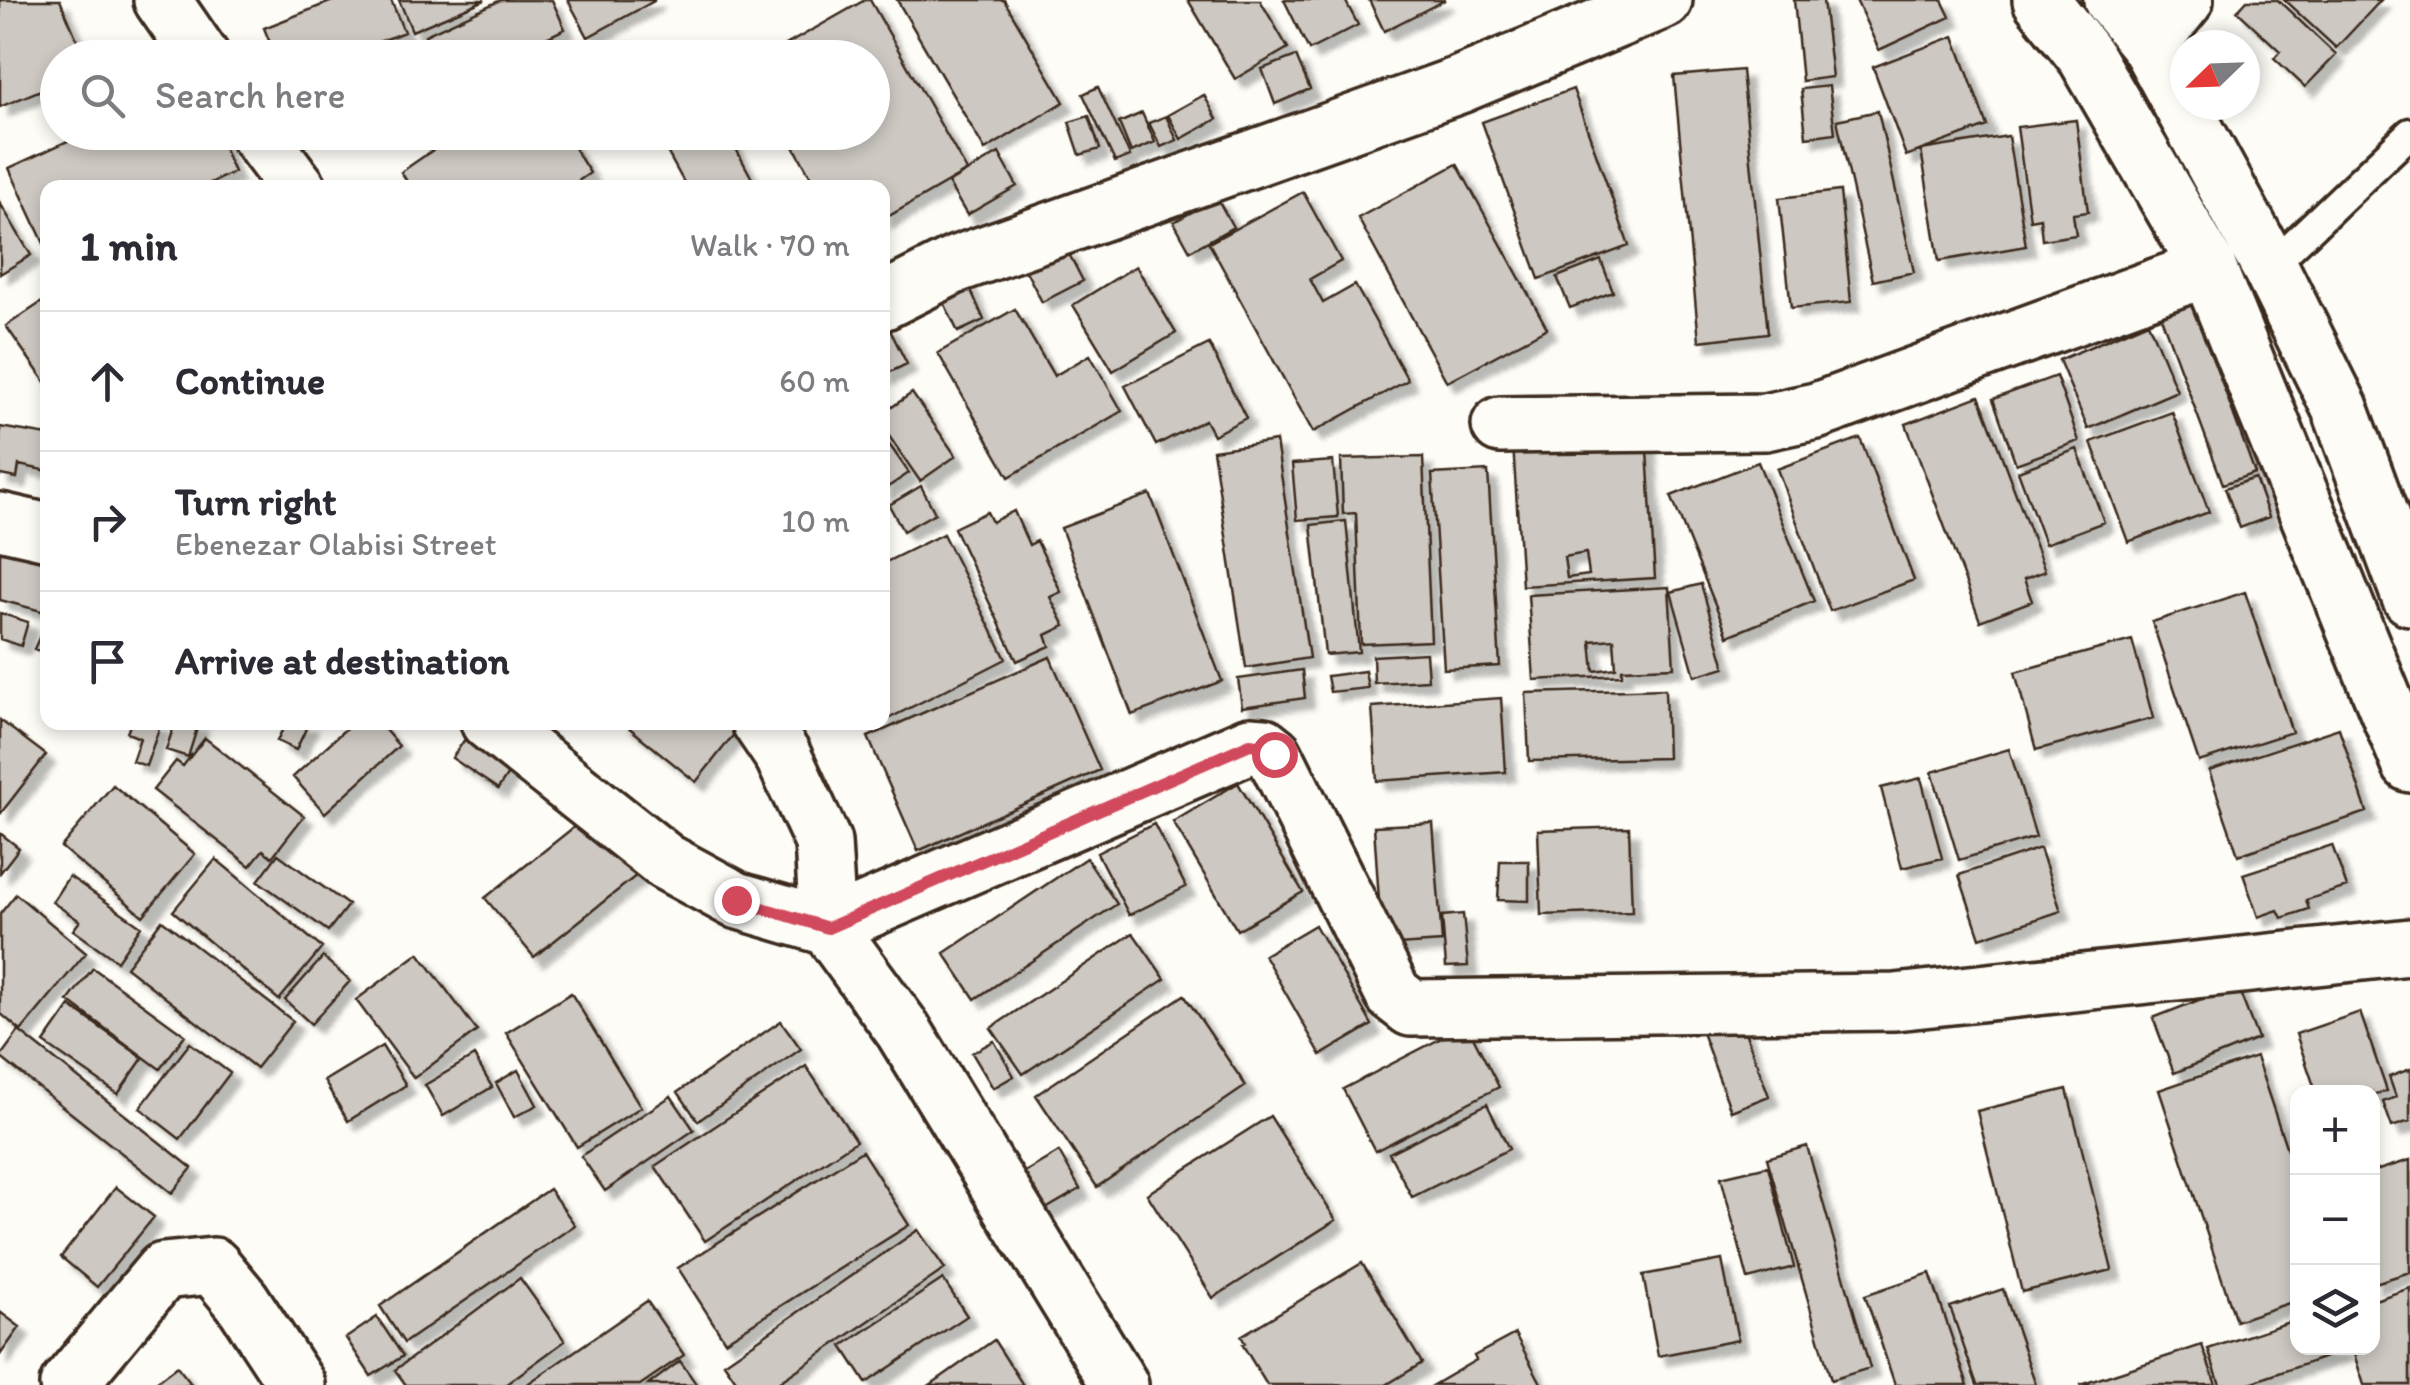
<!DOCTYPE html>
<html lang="en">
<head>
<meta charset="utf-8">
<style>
  :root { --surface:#fff; --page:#f7f7f7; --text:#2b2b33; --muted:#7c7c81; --line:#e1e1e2 }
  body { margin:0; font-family:Itim,sans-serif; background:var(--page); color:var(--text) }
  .controls { position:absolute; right:30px; bottom:30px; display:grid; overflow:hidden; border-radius:20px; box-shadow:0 5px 15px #0003 }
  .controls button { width:90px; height:90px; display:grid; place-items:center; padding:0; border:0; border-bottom:2px solid var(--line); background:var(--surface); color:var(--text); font:50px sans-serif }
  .compass { position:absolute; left:2170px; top:30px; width:90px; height:90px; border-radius:50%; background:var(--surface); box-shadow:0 5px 15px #0003; rotate:247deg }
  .stop { position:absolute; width:30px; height:30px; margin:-22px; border:8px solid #d1495b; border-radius:50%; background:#fff }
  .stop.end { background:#d1495b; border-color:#fff; box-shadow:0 2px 10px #0008 }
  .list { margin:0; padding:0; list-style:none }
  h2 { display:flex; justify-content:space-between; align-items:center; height:130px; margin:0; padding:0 40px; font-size:42px }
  h2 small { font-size:32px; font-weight:400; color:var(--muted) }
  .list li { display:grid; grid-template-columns:65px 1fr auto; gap:30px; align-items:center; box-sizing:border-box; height:140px; padding:0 40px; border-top:2px solid var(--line) }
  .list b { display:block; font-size:38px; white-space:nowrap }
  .list p { margin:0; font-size:32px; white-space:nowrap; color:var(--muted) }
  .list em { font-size:32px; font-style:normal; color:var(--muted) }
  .icon { flex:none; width:55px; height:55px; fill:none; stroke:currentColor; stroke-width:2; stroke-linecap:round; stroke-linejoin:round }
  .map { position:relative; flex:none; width:2410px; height:1385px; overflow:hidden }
  .search { position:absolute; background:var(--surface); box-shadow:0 5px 15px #0003; left:40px; top:40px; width:850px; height:110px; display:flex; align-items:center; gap:25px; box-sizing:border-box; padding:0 35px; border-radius:55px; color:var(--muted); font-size:38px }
  .panel { position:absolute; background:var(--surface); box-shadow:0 5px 15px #0003; left:40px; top:180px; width:850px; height:550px; border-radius:20px }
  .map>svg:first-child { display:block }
  .building { fill:#cdc8c2; stroke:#3b2a1e; stroke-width:2.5; fill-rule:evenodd; filter:url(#shadow) }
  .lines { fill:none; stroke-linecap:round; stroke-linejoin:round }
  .service-casing { stroke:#3b2a1e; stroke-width:35 }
  .minor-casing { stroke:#3b2a1e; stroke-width:62 }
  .primary-casing { stroke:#3b2a1e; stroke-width:62 }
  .service { stroke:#fdfcf7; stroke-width:28 }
  .minor { stroke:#fdfcf7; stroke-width:55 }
  .primary { stroke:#fdfcf7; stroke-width:55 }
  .route { stroke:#d1495b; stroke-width:12 }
</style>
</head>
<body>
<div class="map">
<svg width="2410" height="1385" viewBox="0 0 2410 1385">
  <defs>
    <filter id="shadow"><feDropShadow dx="9" dy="9" stdDeviation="2.5" flood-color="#0004"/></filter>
  </defs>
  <rect width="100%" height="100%" fill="#fdfcf7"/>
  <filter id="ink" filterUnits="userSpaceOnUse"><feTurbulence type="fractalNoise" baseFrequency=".01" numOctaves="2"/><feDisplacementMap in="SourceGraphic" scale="20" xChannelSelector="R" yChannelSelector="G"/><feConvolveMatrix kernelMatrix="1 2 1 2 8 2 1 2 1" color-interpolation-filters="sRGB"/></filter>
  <g filter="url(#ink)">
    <path class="building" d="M0,0h60l25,58h-27v25l-58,24z
      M335,0h56l13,32 -65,26h-63l-12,-30z
      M399,0h86l-73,31z
      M501,0h51l13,29 -60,29h-70l-10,-23z
      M568,0h86v1l-66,36z
      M865,0h5l97,171 -85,49v-32h-65l-31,-56h86v-74h-109z
      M897,0h107l60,102 -79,48z
      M1188,0h72l28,48 -53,31z
      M1284,0h61l13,25 -49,25z
      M1369,0h76l-61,31z
      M1794,0h29l9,77 -30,4z
      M1856,0h86l8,17 -71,33z
      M2247,0h31l58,55 -31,32 -31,-29 6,-7 -43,-40z
      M2284,0h97l-45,48z
      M1954,36l33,90 -81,30 -33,-89z
      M421,44l5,14h-39z
      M1296,56l14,33 -35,15 -13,-35z
      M1742,70l26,263 -69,8 -25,-265z
      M1829,86l6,47 -29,4 -5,-48z
      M1098,87l32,69 -15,6 -32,-68z
      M1573,89l56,157 -90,33 -57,-157z
      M1204,95l13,24 -36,20 -13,-24z
      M1878,111l36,161 -41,9 -36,-161z
      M1142,113l13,29 -24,10 -12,-29z
      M1089,116l11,33 -20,6 -11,-33z
      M1166,116l11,24 -16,7 -12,-24z
      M2076,120l12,92 -15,2 3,21 -34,5 -2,-22 -10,2 -13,-93z
      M87,132h129l18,40 -34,16h-152v64l-39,-84z
      M459,132h105l26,41 -22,15h-157l-10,-16z
      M690,132h37l30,56h-70l-23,-42z
      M2008,136l18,110 -87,15 -18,-111z
      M999,153l18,33 -50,29 -19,-32z
      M1457,164l90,164 -100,54 -89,-164z
      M1840,191l11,111 -60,6 -12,-110z
      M1303,192l38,69 -31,18 13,24 32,-18 53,95 -95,52 -104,-189z
      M1217,198l16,29 -43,24 -16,-29z
      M0,203l31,52 -31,19z
      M1066,248l17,33 -41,21 -17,-33z
      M1601,260l12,32 -43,16 -13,-31z
      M1136,266l40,67 -63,38 -40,-66z
      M967,281l17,39 -26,12 -18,-38z
      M48,298v88l-42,-60z
      M2191,298l64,175 -32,11 -65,-175z
      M1015,309l39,67 36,-21 32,56 -113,66 -71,-124z
      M2148,322l29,69 -89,38 -29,-69z
      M887,324l20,40 -25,12v-50z
      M1209,344l37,74 -33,17 -8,-15 -49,25 -31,-59z
      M2056,376l23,65 -63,23 -23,-65z
      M912,393l44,63 -36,25 -38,-55v-12z
      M1979,396l66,175 -21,8 8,22 -52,20 -74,-197z
      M2172,412l37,100 -81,30 -37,-100z
      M0,427l48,8v36l-29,-6 -2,13 -17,-3z
      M882,434l27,39 -27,18z
      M1646,435l9,143 -133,8 -9,-142zM1586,553l3,22 -22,3 -3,-21z
      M1860,438l54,142 -84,31 -53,-142z
      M1276,441l33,217 -63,10 -33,-218z
      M2077,449l27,73 -59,22 -27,-73z
      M1423,457l8,184 -70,3 -5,-131 -13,1 -2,-55z
      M1333,461l5,56 -41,3 -5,-56z
      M1758,462l56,139 -86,35 -57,-140z
      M1488,471l12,195 -56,3 -12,-195z
      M2255,478l14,39 -29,11 -15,-40z
      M921,486l14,27 -32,18 -14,-26z
      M1150,494l72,187 -90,34 -71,-187z
      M1014,511l15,34 8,-4 24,51 -11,5 15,29 -19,9 4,11 -33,15 -63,-133 33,-16 5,10z
      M1346,521l13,131 -34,3 -14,-130z
      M943,534l63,125 -124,63v-158z
      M0,537l48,13 -3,62 -45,-12z
      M1701,584l24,83 -30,9 -24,-84z
      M1669,587l5,80 -52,2v6l-88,5 -6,-85zM1614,639l2,29 -22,3 -3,-30z
      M2245,592l47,140 -93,30 -47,-140z
      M0,613l28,9 -7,24 -21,-7z
      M48,618v37l-14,-6z
      M2132,640l21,78 -117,32 -21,-78z
      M1426,653l2,27 -54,3 -1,-27z
      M1050,657l50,113 -182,81 -50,-114z
      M1302,670l3,28 -63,9 -4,-28z
      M1365,671l3,17 -38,4 -3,-16z
      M1665,689l2,69 -138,3 -3,-68z
      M1501,698l5,74 -129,9 -5,-74z
      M0,720l46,35 -45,58 -1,-1z
      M131,722h19l10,4 -14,40 -14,-5 8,-23 -13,-5z
      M175,722h24l-11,35 -22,-7z
      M286,722h23l-13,28 -19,-9z
      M353,722h25l21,24 -74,67 -32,-36z
      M622,722l121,1 -47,59z
      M474,726l45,31 -21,32 -46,-31z
      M2339,728l28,84 -129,43 -29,-84z
      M205,738l99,78 -32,41 -9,-7 -13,16 -97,-76 23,-29 7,5z
      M2009,749l27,88 -77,23 -27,-88z
      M1921,778l21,80 -40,10 -21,-80z
      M1238,783l65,109 -66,38 -64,-108z
      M113,785l82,69 -52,62 -82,-69z
      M589,815l48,60 -103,82 -49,-59z
      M1433,823l9,119 -60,4 -8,-120z
      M1154,824l32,63 -57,28 -32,-62z
      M1629,827l3,85 -91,3 -3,-85z
      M0,833l19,15 -19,25z
      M2332,845l15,42 -41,13 3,9 -27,9 -4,-8 -20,7 -15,-43z
      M2040,848l21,63 -81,27 -21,-63z
      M278,854l70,51 -20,26 -70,-50z
      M1086,858l31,46 -142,95 -31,-46z
      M216,859l106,89 -43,52 -106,-89z
      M1500,861h29v40l-31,-1z
      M69,876l72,50 -24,35 -44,-31 7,-9 -28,-19z
      M16,894l70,59 -65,78 -21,-18v-99z
      M1463,914l5,52 -22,1 -4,-51z
      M162,920l131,101 -37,47 -130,-101z
      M1315,925l57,100 -51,30 -57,-100z
      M1133,933l32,46 -142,95 -32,-46z
      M419,953l58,78 -63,47 -58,-78z
      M323,957l27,24 -39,43 -26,-24z
      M93,968l92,67 -25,34 -92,-68z
      M2237,985l21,54 -84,34 -21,-55z
      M571,993l70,114 -64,40 -71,-114z
      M1184,995l62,91 -149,101 -61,-92z
      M70,1006l73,52 -25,36 -74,-51z
      M2360,1012l27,79 -15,5v-4h-56l-20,-58z
      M1738,1013l31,83 -38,15 -31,-84z
      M781,1021l20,28 -103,72 -20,-29z
      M1467,1025l32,62 -124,64 -32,-62z
      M19,1031l173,137 -20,25 -172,-136z
      M994,1041l20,35 -21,12 -21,-35z
      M190,1043l40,30 -50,66 -40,-31z
      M382,1046l24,39 -58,36 -24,-40z
      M474,1056l18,31 -49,29 -18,-31z
      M2256,1057l42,125v118l-62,21 -77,-231z
      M806,1066l50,75 -151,100 -50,-75z
      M2410,1069v52l-18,6 -9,-25 13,-5 -7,-20z
      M518,1070l19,35 -23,12 -18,-34z
      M2067,1089l45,181 -90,22 -45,-181z
      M671,1096l23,34 -89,61 -24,-35z
      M1487,1104l22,45 -97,48 -23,-44z
      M1270,1116l66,104 -123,78 -66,-104z
      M1807,1146l63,222 -39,12 -64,-222z
      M862,1151l47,74 -184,116 -47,-73z
      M1059,1152l21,37 -36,21 -21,-37z
      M2410,1160v112l-38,12v-112z
      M1768,1166l26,101 -46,12 -27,-102z
      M116,1187l38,30 -57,70 -36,-30z
      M549,1189l26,36 -171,118 -24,-37z
      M918,1230l27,39 -170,116h-36l-15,-22z
      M1722,1260l16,80 -80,16 -15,-81z
      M1362,1263l60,100 -36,22h-119l-25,-41 3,-1 -4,-7z
      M1930,1273l38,112h-73l-30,-90z
      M520,1278l45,63 -60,44h-99l-11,-15z
      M943,1279l24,37 -101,67 -24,-37z
      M2410,1288v97h-46l-12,-37h20v-47z
      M2003,1289l33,96h-59l-27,-78z
      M647,1301l37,54 -44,30h-114z
      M0,1312l20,15 -20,28z
      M377,1317l26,39 -32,20 -25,-38z
      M2298,1319v29h47l1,2 -102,35h-24l-12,-36z
      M1515,1334l27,51h-109l43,-25 -2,-4z
      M994,1340l29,45h-93z
      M2202,1345l14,40h-136z
      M680,1361l17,24h-49z
      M177,1366l15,19h-40z"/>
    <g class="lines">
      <defs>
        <path id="service" d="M2270,267l140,-134"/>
        <path id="minor" d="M162,0l40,58
          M2149,45l36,-45
          M256,132l42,56
          M882,302l75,-38 502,-179 205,-85
          M1500,425l265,-3 51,-11 392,-143
          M0,521l48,11
          M489,722l177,140 70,38 92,27 422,-182 14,1 10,8 119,240 18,14 484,-6 515,-55
          M760,722l23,34 40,86 5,85 75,103 217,355
          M68,1385l95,-114 50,-5 29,35 55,84"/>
        <path id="primary" d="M2041,0l45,57 122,211 202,496
          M2112,0l37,45 121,222 70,141 70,189"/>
      </defs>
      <use href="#service" class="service-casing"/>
      <use href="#minor" class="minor-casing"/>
      <use href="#primary" class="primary-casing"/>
      <use href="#service" class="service"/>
      <use href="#minor" class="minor"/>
      <use href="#primary" class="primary"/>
    </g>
  </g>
  <g class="lines" filter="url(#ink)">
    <path class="route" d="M736,900l92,28 422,-184 14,2 10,8"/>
  </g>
</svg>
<div class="controls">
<button>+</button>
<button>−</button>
<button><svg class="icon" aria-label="layers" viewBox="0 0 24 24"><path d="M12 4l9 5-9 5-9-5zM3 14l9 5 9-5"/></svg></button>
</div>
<svg class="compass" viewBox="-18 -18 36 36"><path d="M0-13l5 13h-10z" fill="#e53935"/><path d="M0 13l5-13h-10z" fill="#7c7c81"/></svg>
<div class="stop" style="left:1274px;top:754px"></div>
<div class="stop end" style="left:736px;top:900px"></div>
<div class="search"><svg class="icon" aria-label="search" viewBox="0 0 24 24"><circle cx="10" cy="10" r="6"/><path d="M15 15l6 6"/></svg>Search here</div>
<section class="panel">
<h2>1 min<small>Walk · 70 m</small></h2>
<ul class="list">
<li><svg class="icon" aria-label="ahead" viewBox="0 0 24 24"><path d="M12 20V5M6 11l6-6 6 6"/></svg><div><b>Continue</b></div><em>60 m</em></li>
<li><svg class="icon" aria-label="right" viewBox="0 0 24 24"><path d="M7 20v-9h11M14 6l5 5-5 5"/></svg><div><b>Turn right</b><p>Ebenezar Olabisi Street</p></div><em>10 m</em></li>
<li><svg class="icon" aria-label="arrive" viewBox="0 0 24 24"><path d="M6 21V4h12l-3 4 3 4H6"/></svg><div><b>Arrive at destination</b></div></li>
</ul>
</section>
</div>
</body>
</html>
